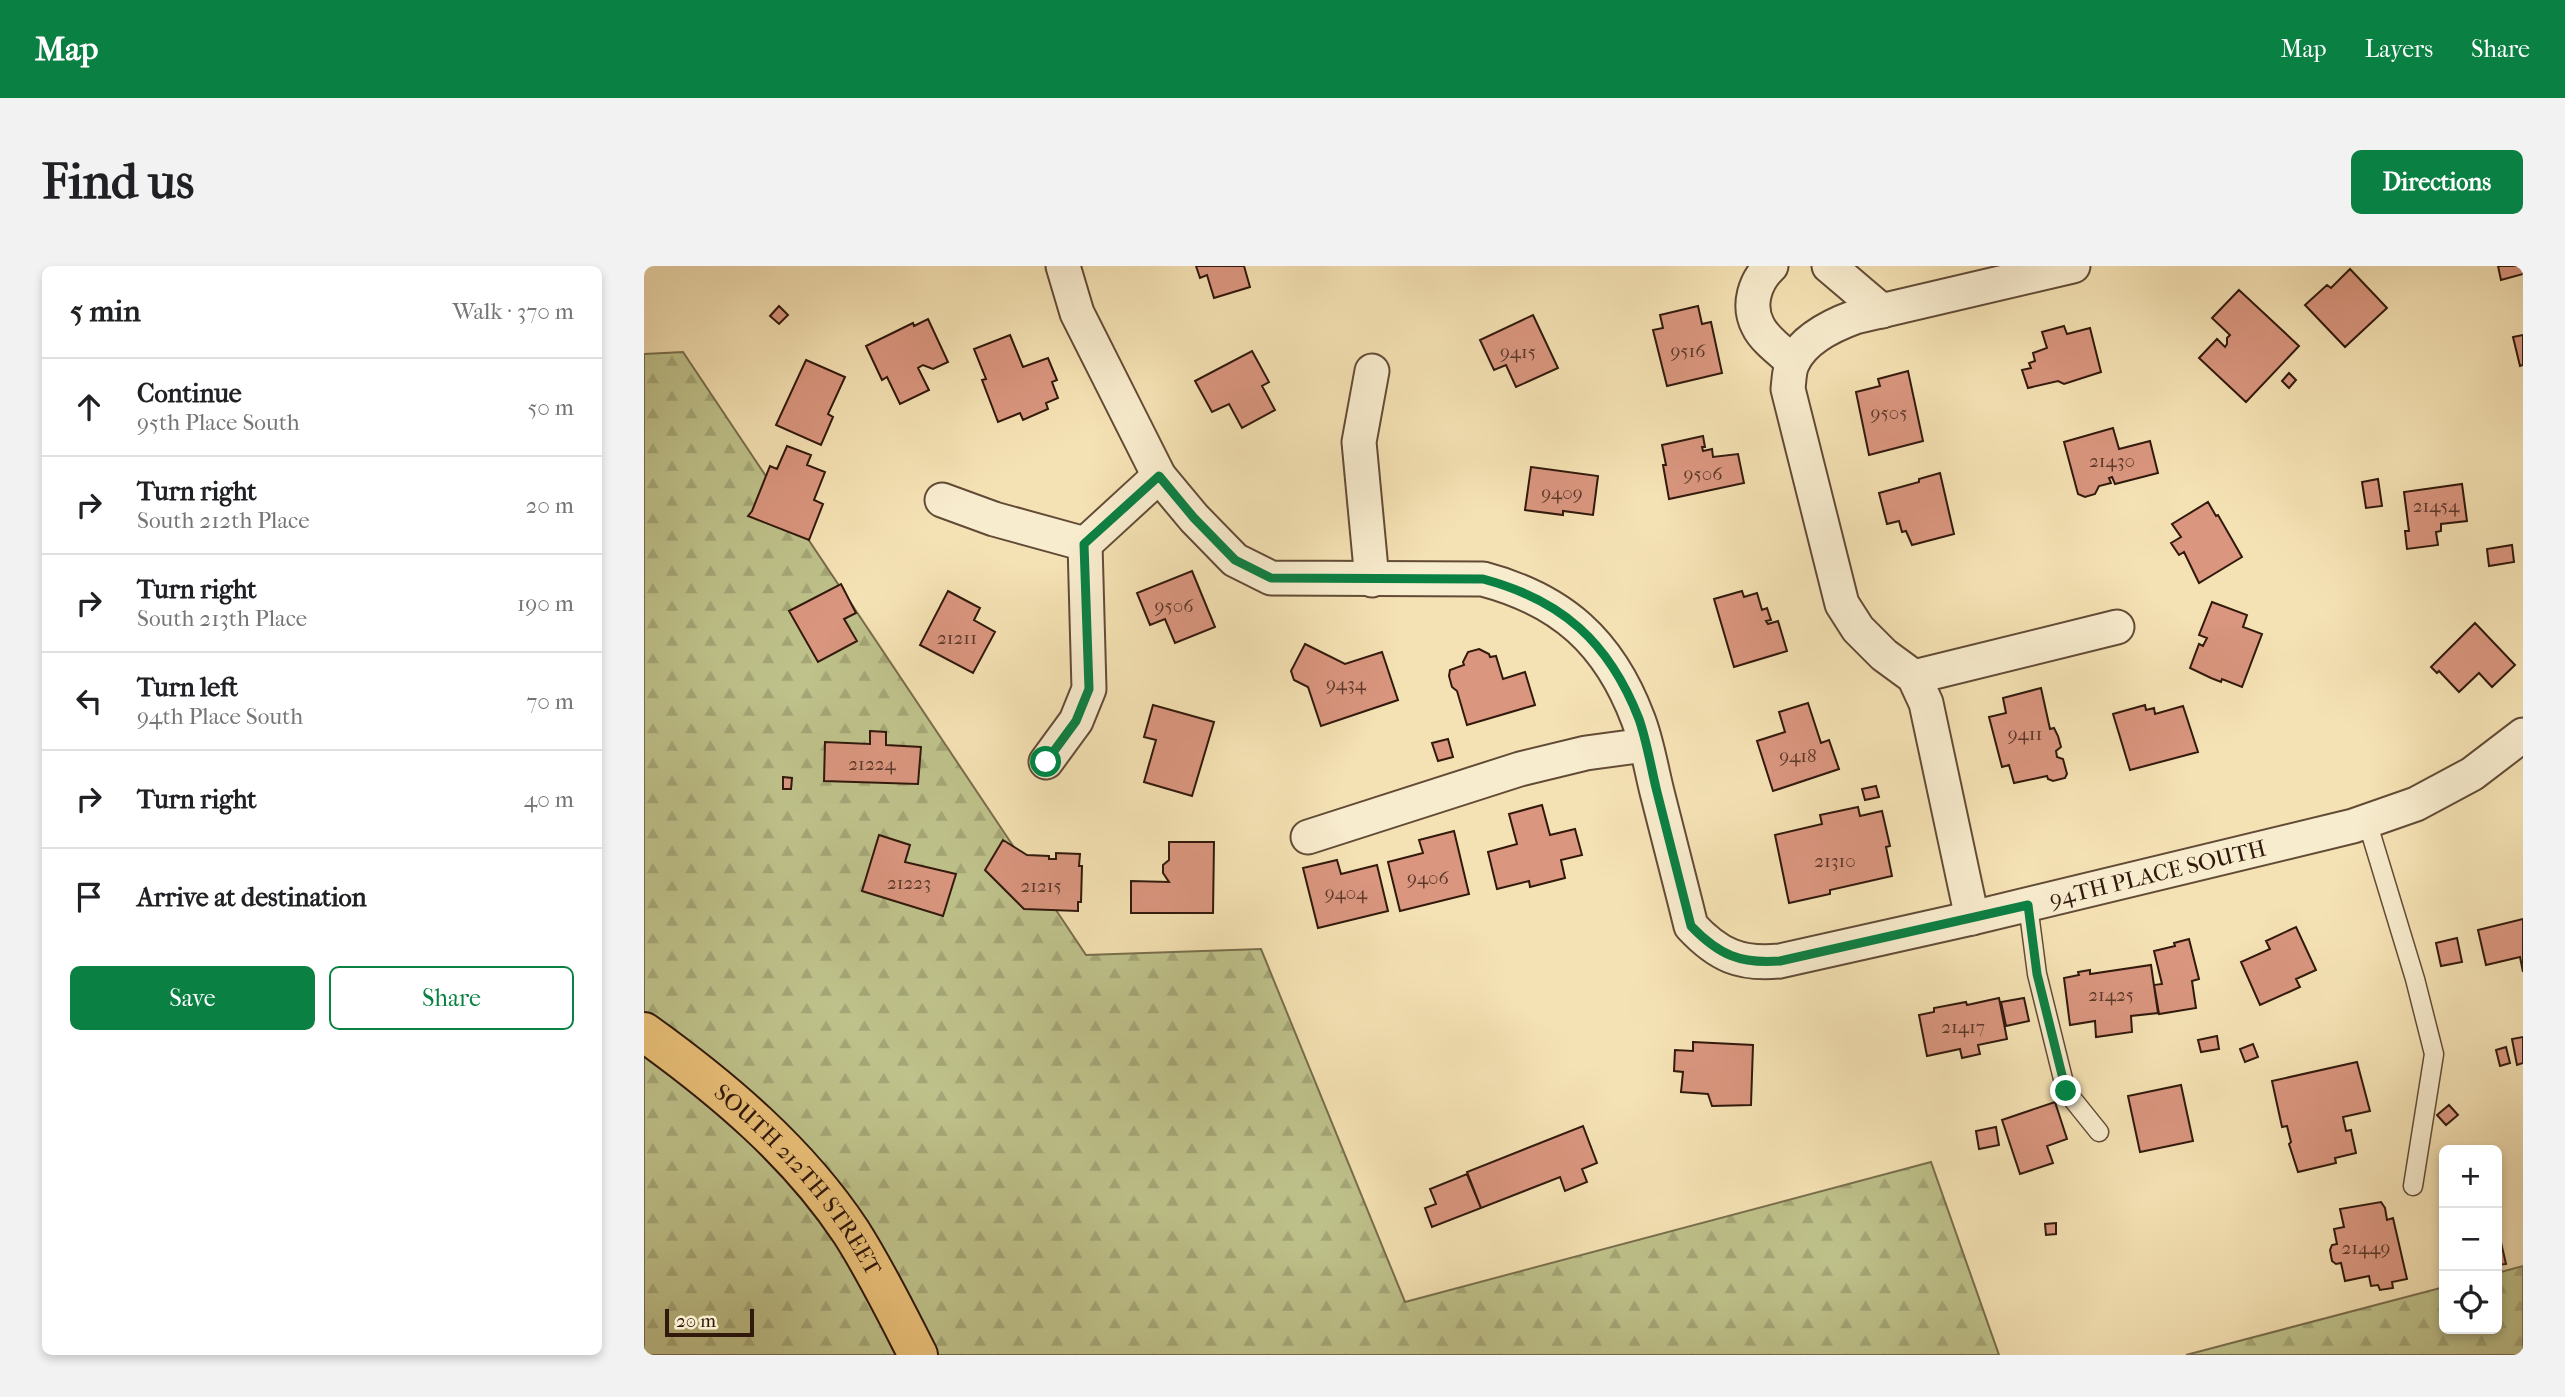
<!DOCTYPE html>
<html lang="en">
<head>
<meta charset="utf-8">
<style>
  :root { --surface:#fff; --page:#f2f2f2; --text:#202124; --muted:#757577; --line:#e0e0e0; --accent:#0b8043 }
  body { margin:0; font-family:"IM FELL French Canon",serif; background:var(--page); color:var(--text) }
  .controls { position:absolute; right:21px; bottom:21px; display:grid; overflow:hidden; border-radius:10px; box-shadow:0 4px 10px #0003 }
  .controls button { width:63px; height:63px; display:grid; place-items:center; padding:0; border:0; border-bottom:2px solid var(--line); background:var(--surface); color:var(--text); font:35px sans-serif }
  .scale { position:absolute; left:21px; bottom:18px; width:89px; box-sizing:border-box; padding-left:7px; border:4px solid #31190c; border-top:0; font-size:19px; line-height:24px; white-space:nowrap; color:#31190c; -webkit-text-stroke:5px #f8ecce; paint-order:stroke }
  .stop { position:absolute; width:21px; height:21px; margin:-16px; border:5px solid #0b8043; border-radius:50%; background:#fff }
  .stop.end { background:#0b8043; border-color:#fff; box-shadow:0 2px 7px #0008 }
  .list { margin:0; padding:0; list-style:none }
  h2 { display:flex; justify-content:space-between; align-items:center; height:91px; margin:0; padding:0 28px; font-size:30px }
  h2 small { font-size:23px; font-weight:400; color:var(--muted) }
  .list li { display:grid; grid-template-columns:46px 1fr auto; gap:21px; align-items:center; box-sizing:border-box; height:98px; padding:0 28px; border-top:2px solid var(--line) }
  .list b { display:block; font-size:26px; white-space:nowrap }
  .list p { margin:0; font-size:23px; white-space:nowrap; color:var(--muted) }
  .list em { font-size:23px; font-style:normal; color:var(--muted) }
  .actions { display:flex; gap:14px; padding:21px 28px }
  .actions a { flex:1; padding:16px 0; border:2px solid var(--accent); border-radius:10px; text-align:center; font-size:24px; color:var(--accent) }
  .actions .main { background:var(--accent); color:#fff }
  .icon { flex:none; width:38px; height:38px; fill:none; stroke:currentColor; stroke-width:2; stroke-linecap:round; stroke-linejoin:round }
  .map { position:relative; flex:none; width:1879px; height:1089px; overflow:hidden; border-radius:10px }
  header { display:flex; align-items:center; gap:42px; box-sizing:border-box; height:98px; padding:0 35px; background:var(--accent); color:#fff }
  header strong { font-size:33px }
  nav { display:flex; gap:38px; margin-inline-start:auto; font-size:24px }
  .intro { display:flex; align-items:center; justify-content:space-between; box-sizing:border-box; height:168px; padding:0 42px }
  h1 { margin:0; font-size:49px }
  .button { padding:18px 32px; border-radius:10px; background:var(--accent); color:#fff; font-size:24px; font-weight:700 }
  main { display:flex; gap:42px; padding:0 42px }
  aside { flex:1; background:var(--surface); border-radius:10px; box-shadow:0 4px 10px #0003 }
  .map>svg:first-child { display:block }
  .forest { fill:url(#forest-firs); stroke:#786e4c; stroke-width:2 }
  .building { fill:#da967f; stroke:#31190c; stroke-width:2 }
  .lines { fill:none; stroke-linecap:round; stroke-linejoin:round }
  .lane-casing { stroke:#624b36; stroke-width:21 }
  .street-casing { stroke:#624b36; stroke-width:37 }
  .primary-casing { stroke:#31190c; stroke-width:42 }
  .lane { stroke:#f8ecce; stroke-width:18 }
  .street { stroke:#f8ecce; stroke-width:33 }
  .primary { stroke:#eac17a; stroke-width:38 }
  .route { stroke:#0b8043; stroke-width:9 }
  .labels { text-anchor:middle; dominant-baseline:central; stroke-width:6; stroke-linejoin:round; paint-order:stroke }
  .number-label { font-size:19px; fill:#5b3829 }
  .street-label { font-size:23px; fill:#31190c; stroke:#f8ecce }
</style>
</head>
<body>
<header>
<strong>Map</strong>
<nav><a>Map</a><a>Layers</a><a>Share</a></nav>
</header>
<div class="intro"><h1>Find us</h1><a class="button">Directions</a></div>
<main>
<aside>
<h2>5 min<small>Walk · 370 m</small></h2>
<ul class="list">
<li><svg class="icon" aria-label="ahead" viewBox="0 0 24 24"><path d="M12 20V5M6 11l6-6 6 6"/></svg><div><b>Continue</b><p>95th Place South</p></div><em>50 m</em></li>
<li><svg class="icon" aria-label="right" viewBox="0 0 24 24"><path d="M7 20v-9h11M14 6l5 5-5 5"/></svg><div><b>Turn right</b><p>South 212th Place</p></div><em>20 m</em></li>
<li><svg class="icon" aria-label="right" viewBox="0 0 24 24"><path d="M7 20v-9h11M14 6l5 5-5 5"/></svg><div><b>Turn right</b><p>South 213th Place</p></div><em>190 m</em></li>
<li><svg class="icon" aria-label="left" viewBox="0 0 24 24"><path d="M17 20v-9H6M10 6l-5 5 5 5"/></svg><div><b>Turn left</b><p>94th Place South</p></div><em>70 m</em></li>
<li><svg class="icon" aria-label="right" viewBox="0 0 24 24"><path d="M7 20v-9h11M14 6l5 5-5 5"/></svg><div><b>Turn right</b></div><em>40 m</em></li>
<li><svg class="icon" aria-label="arrive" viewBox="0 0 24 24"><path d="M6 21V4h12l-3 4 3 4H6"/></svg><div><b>Arrive at destination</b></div></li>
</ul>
<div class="actions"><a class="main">Save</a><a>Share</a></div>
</aside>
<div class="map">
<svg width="1879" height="1089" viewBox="0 0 1879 1089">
  <defs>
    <pattern id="forest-firs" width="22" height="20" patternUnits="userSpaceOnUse" patternTransform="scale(1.75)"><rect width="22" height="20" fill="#bfc28b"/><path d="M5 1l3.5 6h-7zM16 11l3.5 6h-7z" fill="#a5a677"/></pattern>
  </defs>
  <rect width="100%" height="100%" fill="#f5e2b4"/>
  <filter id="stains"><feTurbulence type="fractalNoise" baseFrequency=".00286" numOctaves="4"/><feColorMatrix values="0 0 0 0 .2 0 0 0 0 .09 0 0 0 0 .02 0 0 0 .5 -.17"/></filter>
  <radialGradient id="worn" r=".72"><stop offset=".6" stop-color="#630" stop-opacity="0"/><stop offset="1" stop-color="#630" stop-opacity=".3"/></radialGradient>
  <path class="forest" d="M39,86l403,603 175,-6 144,353 526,-140 68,193h-1355v-1001z
    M1879,1000v89h-337l258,-68v42h53v-56z"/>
  <path class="building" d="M552,0h48l6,21 -36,11 -7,-23 -7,3z
    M1854,0h25v8l-22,6z
    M1706,3l37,39 -42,39 -40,-42 22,-20 4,3z
    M1595,24l60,56 -53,56 -47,-44 18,-19 8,8 2,-3v-6l3,-3 -18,-17z
    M135,40l9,9 -9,9 -9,-8z
    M1054,40l4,18 9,-2 11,51 -55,13 -14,-56 10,-2 -3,-13z
    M889,49l25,53 -42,19 -10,-22 -12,5 -14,-30z
    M284,53l20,43 -15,7 -10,-4 -5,3 11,22 -29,14 -13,-27 -5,3 -16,-34 47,-23 1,3z
    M1420,60l3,8 23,-6 11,44 -37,12 -6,-3 -30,7 -6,-18 9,-2 -2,-5 6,-2 -2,-8 14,-5 -5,-16z
    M366,69l13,32 25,-9 9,22 -5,2 6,16 -12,5 2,6 -25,11 -3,-7 -22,9 -16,-42 4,-1 -12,-30z
    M1879,69v30l-3,1 -7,-29z
    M608,85l17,31 -7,4 13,24 -33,18 -13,-24 -17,8 -17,-31z
    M162,94l39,17 -17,37 5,3 -12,28 -45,-20z
    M1264,105l15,70 -54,14 -13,-63 24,-6 -2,-7z
    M1645,107l7,7 -7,8 -7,-7z
    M1469,162l6,21 31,-8 8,32 -43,11 -3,-7 -3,1 2,5 -12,3 -4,8 -10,3 -7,-3 -14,-52z
    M1059,170l2,11h-3l1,4 9,-2 1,8 25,-3 6,29 -75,16 -6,-34h3l-4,-20z
    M143,180l24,9 -4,10 18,7 -11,28 9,4 -14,36 -61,-24 4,-5 18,-45 7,3z
    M887,201l67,9 -5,39 -30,-4v4l-38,-5z
    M1296,207l14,61 -42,11 -6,-14 -4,1 -3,-11 -12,3 -8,-31 40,-11v-3z
    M1734,213l4,27 -16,2 -4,-26z
    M1818,218l5,37 -26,3v7l-5,1 2,13 -31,4 -2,-18h4l-5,-39z
    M1564,236l8,14 2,-1 24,42 -43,26 -15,-31 -5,3 -8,-12 10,-6 -9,-13z
    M1868,279l2,17 -25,4 -2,-17z
    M548,305l23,56 -40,16 -10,-24 -15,6 -13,-32z
    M197,318l15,29 -12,6 13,22 -39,21 -29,-51z
    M304,325l32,17 -6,12 21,12 -22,41 -53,-28z
    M1098,325l2,6 13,-4 5,17 5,-2 4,12 -5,1 2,3 10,-3 9,30 -53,16 -20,-68z
    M1568,336l35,13 -4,12 19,7 -20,53 -20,-8 -1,3 -10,-4 -21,-10 9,-24 4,2 4,-8 -8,-3z
    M1831,357l40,42 -23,22 -13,-14 -20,19 -20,-21 -2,2 -6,-6z
    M661,378l40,20 37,-12 16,48 -77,26 -13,-39 -14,-7 -3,-9z
    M835,383l10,5 1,3 6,-1 7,23 22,-7 10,33 -68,20 -10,-34 -5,-4 -3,-11 1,-6 14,-5 -1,-3 5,-10z
    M1397,422l9,41 4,-1 4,8 3,11 -5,4 1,6 6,2 4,15 -2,4 -12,3 -5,-2 -1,-3 -33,7 -5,-18 -7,2 -13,-50 17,-4 -3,-15z
    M1164,437l13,40 8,-3 10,29 -66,22 -16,-50 28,-9 -6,-20z
    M509,439l61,17 -22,74 -48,-14 12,-42 -12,-3z
    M1501,439l1,5 8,-2 1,6 28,-8 15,46 -68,18 -17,-56z
    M226,465l16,1v13l35,2 -3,37 -94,-3 1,-39 45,2z
    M804,473l5,18 -15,4 -6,-18z
    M139,511l9,1 -1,11h-8z
    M1232,520l3,11 -14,3 -3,-11z
    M898,539l8,30 25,-6 7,26 -21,5 4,18 -35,9 -1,-6 -32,8 -9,-37 29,-8 -8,-30z
    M1214,541l2,9 22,-5 8,35 -4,1 6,29 -62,14v4l-41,9 -14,-68 47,-11 -2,-9z
    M810,565l15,63 -69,17 -12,-49 35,-9 -4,-13z
    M235,569l31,10 -5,17 51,12 -13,42 -81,-25z
    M359,574l24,15 22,1v3h7v-6l24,1 -1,12h3l-1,36h-3v9l-54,-2 -39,-39z
    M525,576h45l-1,71h-82v-32l38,1 -6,-9v-8l6,-5z
    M693,594l4,14 36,-9 11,46 -70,17 -15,-60z
    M1879,653v53l-3,-15 -34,8 -8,-35z
    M1652,661l20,43 -20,9 4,8 -40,18 -19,-43 29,-13 -4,-8z
    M1813,672l5,24 -21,4 -5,-23z
    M1545,673l10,40 -7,2 4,27 -37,6 -5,-29 8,-1 -8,-33 21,-5 -1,-3z
    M1507,699l7,48 -27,3 1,16 -36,5 -1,-16 -25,4 -6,-47 15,-3 -1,-3 12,-2v4z
    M1355,732l8,41 -29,6 2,9 -18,4 -2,-9 -33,7 -8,-41 15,-3v-4l32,-6 1,3z
    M1380,732l5,23 -23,5 -5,-24z
    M1573,770l2,13 -18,3 -3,-12z
    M1879,771v26l-6,2 -5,-26z
    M1049,776l60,3 -2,60 -39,1 -4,-12 -27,-2 2,-20 -9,-1 1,-21 18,1z
    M1609,778l5,13 -13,5 -5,-13z
    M1862,781l4,16 -10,3 -4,-16z
    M1713,796l13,49 -27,6 3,14 5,-1 5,23 -21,5 1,5 -38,9 -9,-28 2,-2 -4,-16 -5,1 -10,-46z
    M1537,819l12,56 -53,11 -12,-56z
    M1411,836l12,37 -20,7 6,17 -33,11 -18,-54z
    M1805,839l9,10 -12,10 -9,-10z
    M939,860l14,37 -15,6 5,13 -22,9 -5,-14 -79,31 -14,-36z
    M1352,861l3,18 -20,4 -3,-18z
    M823,908l14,34 -49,19 -7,-19 11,-4 -6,-15z
    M1737,936l4,6 2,12 6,-2 14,61 -15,3 1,6 -13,2 -2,-5 -7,1 -2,-10 -24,5 -4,-18 -5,1 -4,-3 -2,-11 2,-5 5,-1 -3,-15 10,-2 -4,-18z
    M1412,957v11l-10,1 -1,-11z
    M1853,959l9,39 -8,1 -1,-4z"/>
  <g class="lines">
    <defs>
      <path id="lane" d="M1723,555l48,158 19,75 -21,132
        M1384,639l9,69 29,117 33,41"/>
      <g id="street">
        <path id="s1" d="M419,0l14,47 82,163 35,42 41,42 36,18 212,1c79,21 126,63 155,140 9,23 13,49 19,73 11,44 23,89 34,134 27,29 49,39 89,35l192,-43 381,-92 63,-22 56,-30 51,-39"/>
        <path d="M1127,0c-16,15 -24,39 -13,60 6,13 24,26 35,36"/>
        <path d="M1185,0l53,45"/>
        <path d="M298,234l52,19 91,25"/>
        <path d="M441,278l74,-68"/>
        <path d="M728,314l-13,-138 13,-71"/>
        <path d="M1270,411l203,-50"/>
        <path d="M402,496l30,-41 13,-32 -4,-145"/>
        <path d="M664,571l212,-68 66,-16 59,-8"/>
        <path d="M1328,652l-46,-215 -12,-26 -30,-22 -26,-26 -16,-25 -54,-215c1,-8 1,-20 5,-27 11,-23 40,-37 62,-45l218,-51"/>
      </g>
      <g id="primary">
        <path id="s2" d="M0,766c78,56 154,120 207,200 25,39 46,82 67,123"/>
      </g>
    </defs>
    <use href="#lane" class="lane-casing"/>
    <use href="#street" class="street-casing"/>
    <use href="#primary" class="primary-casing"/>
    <use href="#lane" class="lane"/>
    <use href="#street" class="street"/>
    <use href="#primary" class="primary"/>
  </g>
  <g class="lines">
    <path class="route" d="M402,496l30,-41 13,-32 -5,-145 75,-68 35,42 41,42 36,18 212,1c79,21 126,63 156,140 8,23 12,49 18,73 11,45 23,89 34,134 28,29 49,38 89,35l248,-56 9,69 29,117"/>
  </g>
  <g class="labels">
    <g class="number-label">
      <text x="1044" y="85">9516</text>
      <text x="874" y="86">9415</text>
      <text x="1245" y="147">9505</text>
      <text x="1468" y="195">21430</text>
      <text x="1059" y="208">9506</text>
      <text x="918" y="227">9409</text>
      <text x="1792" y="240">21454</text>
      <text x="530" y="340">9506</text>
      <text x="313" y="372">21211</text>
      <text x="702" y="418">9434</text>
      <text x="1381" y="468">9411</text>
      <text x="1154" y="490">9418</text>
      <text x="228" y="498">21224</text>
      <text x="1191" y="595">21310</text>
      <text x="784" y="612">9406</text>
      <text x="265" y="617">21223</text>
      <text x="397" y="620">21215</text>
      <text x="702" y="627">9404</text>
      <text x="1467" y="729">21425</text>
      <text x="1319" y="761">21417</text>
      <text x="1722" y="982">21449</text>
    </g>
    <g class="street-label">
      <text stroke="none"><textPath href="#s1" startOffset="1517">94TH PLACE SOUTH</textPath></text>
      <text stroke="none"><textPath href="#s2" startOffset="215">SOUTH 212TH STREET</textPath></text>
    </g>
  </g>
  <rect width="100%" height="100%" filter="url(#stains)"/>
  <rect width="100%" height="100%" fill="url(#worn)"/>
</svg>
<div class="controls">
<button>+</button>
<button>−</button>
<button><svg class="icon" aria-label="locate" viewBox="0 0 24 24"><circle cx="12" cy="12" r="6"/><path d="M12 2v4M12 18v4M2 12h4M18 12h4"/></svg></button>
</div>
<div class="scale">20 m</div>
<div class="stop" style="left:402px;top:496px"></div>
<div class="stop end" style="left:1422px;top:825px"></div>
</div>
</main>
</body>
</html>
